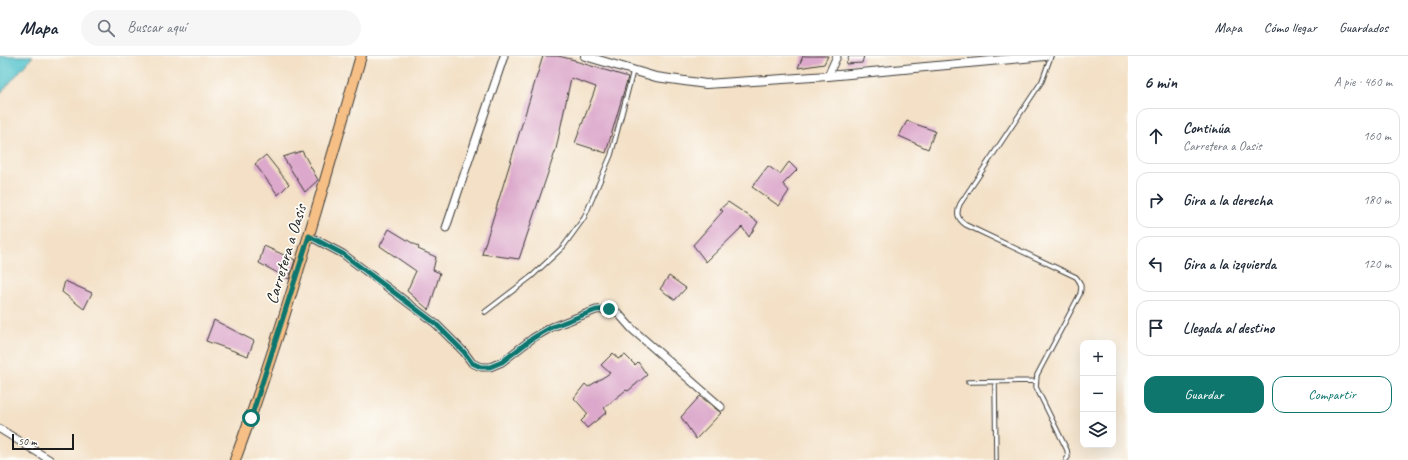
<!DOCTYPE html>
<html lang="es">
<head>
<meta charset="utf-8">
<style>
  :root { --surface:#fff; --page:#f6f6f7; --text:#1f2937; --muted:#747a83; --line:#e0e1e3; --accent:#0f766e }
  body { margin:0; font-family:Caveat,sans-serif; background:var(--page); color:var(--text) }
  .controls { position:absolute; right:12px; bottom:12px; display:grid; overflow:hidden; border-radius:8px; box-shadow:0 4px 16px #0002 }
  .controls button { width:36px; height:36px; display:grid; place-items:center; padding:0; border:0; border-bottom:1px solid var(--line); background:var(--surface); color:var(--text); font:20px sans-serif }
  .scale { position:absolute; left:12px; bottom:10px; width:62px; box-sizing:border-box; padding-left:4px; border:2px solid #1c1c1c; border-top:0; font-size:11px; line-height:14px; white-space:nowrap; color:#1c1c1c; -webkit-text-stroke:3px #fdfcf7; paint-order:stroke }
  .stop { position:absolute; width:12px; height:12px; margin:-9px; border:3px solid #0f766e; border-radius:50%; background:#fff }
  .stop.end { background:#0f766e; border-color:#fff; box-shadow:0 1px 4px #0008 }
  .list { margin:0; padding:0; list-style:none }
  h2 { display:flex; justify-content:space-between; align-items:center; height:52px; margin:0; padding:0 16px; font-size:17px }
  h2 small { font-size:13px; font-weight:400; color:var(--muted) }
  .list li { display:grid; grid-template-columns:26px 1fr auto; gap:12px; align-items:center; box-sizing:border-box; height:56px; margin:0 8px 8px; padding:0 8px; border:1px solid var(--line); border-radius:12px }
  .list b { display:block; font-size:15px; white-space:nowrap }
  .list p { margin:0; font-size:13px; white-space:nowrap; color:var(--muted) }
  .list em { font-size:13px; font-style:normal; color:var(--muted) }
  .actions { display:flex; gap:8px; padding:12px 16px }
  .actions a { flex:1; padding:9px 0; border:1px solid var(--accent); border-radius:12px; text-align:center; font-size:14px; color:var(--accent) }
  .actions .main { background:var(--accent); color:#fff }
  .icon { flex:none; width:22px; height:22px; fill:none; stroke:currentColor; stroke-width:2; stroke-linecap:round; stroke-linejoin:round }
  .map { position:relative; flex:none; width:1128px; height:404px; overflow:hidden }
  header { display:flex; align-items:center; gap:24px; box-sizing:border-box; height:56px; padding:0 20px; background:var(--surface); border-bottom:1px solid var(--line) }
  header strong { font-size:19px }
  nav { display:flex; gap:22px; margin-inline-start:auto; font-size:14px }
  .search { width:280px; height:36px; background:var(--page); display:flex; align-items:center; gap:10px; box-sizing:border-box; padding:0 14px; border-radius:22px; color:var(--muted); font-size:15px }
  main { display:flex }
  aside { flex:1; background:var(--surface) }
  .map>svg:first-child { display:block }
  .water { fill:#57c4ce; stroke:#3a7075 }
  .building { fill:#dca8cb }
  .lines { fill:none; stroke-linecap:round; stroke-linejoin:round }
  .service-casing { stroke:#3c3936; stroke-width:5.5 }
  .minor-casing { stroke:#3c3936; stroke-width:9 }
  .tertiary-casing { stroke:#3c3936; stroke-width:10 }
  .primary-casing { stroke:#3c3936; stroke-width:12 }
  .service { stroke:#fff; stroke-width:3.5 }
  .minor { stroke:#fff; stroke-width:7 }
  .tertiary { stroke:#fff; stroke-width:8 }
  .primary { stroke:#f5bf86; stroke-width:10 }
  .route { stroke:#0f766e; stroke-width:5 }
  .labels { text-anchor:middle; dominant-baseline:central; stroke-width:3.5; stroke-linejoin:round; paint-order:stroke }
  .street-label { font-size:17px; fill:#1c1c1c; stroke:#fdfcf7 }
</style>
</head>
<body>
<header>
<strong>Mapa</strong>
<div class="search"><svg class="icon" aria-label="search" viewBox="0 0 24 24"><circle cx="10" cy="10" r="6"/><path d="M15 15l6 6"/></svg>Buscar aquí</div>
<nav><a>Mapa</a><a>Cómo llegar</a><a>Guardados</a></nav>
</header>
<main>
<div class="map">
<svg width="1128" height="404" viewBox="0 0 1128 404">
  <rect width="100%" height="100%" fill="#fdfcf7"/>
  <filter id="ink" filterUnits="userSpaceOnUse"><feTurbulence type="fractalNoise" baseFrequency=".025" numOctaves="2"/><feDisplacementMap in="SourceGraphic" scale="8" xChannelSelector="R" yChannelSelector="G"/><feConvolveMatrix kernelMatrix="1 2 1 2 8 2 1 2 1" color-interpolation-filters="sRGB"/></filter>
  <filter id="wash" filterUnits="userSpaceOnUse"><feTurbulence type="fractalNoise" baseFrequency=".012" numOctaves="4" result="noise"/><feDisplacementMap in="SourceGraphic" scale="16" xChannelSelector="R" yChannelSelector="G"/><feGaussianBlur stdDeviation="0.9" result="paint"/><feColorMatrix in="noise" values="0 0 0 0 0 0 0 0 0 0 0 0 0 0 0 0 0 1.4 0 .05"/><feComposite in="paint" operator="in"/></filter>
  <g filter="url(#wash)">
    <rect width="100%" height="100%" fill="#f3e0c6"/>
    <path class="water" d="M0,0h33l-33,38z"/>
    <g id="blocks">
      <path class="building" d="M543,0h15l17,4v1l53,16 -22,76 -31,-10 21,-56 -25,-9 -15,71 -37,110 -37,-5z
        M803,0h25l-4,8 -26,4z
        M849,0h15l-2,7 -16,1z
        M907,65l28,10 -7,18 -29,-13z
        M302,95l16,29 -13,12 -22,-35z
        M266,99l23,29 -11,11 -23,-31z
        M789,106l8,8 -14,14 6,7 -10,15 -27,-19 16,-21 12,8z
        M728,146l30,20 -9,15 -7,-10 -36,35 -13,-17 30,-34 -3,-2z
        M389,173l30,18 -1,2 18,8 -3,13 7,3 -11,37 -22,-19 9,-20 -36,-25z
        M264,190l31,14 -6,19 -30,-16z
        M669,220l17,12 -11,12 -15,-11z
        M65,225l27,12 -8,16 -22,-17z
        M214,264l40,21 -6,15 -42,-15z
        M613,297l5,6 7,-4 10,10 3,-3 9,13 -19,16 -2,-1 -22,18 3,4 -20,16 -6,-7 7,-7 -14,-16 11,-14 3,3 22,-14 -9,-8z
        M700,340l21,17 -25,26 -15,-22z"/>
    </g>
  </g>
  <g filter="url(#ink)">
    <use href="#blocks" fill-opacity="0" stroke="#3c3936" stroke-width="1"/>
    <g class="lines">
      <defs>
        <path id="service" d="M1051,0l-9,25 -82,123c-4,9 -3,15 6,21l110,52c5,6 6,9 4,17l-43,81 -1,12 31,63 1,7 -2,3
          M485,256l47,-36 31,-29 21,-29 27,-63 22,-84
          M968,326l68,-1
          M995,326l1,78"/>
        <path id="minor" d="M828,20l9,-20
          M446,172l58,-172
          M309,180l34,18 93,70 28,28 8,11 9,4h9l12,-5 31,-24 19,-11 44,-17 13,-1 9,4 14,16 89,78
          M0,373l50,31"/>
        <path id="tertiary" d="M585,0l71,21 50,7 122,-8 217,-20"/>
        <path id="primary" d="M235,404c49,-132 87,-269 126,-404"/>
      </defs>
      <use href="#service" class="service-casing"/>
      <use href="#minor" class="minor-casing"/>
      <use href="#tertiary" class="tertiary-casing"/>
      <use href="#primary" class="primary-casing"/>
      <use href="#service" class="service"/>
      <use href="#minor" class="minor"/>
      <use href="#tertiary" class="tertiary"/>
      <use href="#primary" class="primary"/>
    </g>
  </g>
  <g class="lines" filter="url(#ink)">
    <path class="route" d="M251,362l58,-182 34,18 93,70 28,28 8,11 9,4h9l12,-5 31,-24 19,-11 44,-17 13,-1"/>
  </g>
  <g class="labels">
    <g class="street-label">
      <text transform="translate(286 198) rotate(-73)">Carretera a Oasis</text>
    </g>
  </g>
</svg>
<div class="controls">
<button>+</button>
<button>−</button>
<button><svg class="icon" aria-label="layers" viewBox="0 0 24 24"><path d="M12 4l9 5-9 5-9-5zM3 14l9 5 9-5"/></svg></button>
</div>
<div class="scale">50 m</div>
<div class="stop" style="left:251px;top:362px"></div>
<div class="stop end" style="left:609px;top:253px"></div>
</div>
<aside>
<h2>6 min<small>A pie · 460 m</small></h2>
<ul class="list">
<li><svg class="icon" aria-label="ahead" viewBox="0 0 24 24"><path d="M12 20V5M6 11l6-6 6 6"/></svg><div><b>Continúa</b><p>Carretera a Oasis</p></div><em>160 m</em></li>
<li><svg class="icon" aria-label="right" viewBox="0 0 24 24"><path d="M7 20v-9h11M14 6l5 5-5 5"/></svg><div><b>Gira a la derecha</b></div><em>180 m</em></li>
<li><svg class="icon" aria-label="left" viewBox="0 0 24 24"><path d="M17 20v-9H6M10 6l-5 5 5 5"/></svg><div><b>Gira a la izquierda</b></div><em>120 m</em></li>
<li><svg class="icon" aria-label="arrive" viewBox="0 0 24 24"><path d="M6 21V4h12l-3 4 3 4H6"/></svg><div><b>Llegada al destino</b></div></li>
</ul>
<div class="actions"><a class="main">Guardar</a><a>Compartir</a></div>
</aside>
</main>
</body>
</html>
